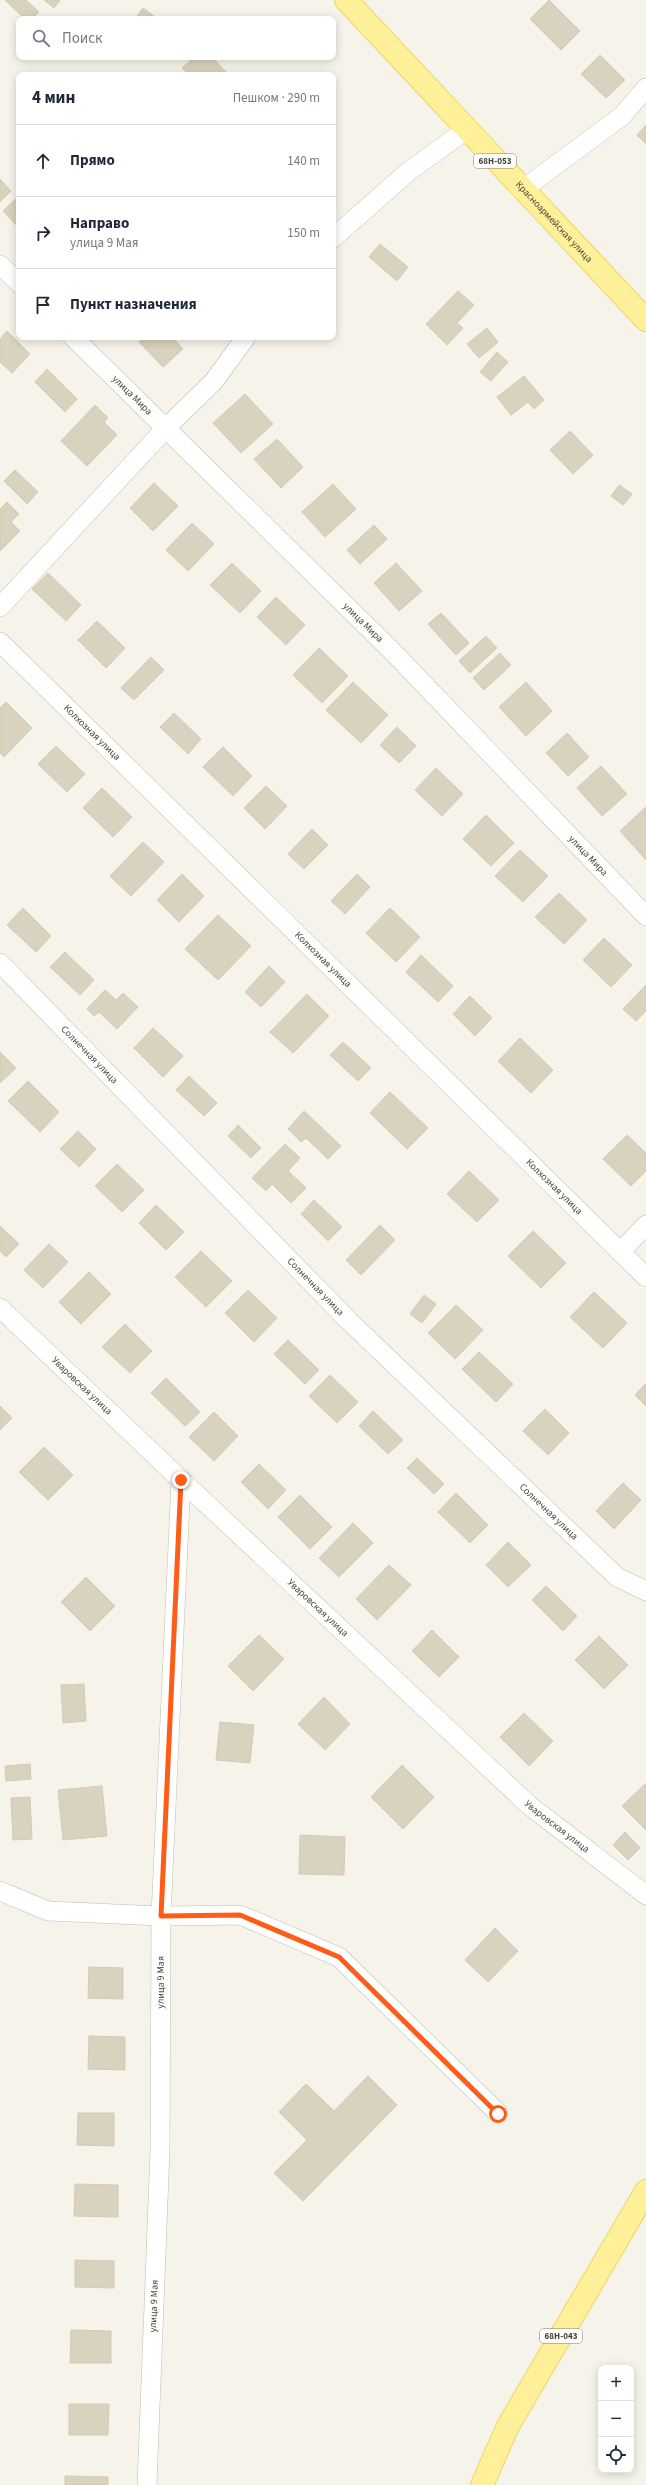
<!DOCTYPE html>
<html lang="ru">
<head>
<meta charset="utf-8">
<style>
  :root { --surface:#fff; --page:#f6f6f7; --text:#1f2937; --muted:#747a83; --line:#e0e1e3 }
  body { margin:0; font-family:"Source Sans 3",sans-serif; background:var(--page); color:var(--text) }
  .controls { position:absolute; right:12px; bottom:12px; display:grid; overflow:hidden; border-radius:8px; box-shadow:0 2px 10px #0003 }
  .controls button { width:36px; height:36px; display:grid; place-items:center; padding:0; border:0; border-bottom:1px solid var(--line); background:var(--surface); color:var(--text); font:20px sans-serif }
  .stop { position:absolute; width:12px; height:12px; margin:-9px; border:3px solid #ff5c17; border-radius:50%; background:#fff }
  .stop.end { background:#ff5c17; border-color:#fff; box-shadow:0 1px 4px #0008 }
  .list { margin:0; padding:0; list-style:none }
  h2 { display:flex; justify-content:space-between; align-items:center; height:52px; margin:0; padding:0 16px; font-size:17px }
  h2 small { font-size:13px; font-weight:400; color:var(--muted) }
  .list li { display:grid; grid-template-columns:26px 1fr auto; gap:12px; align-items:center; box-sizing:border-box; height:72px; padding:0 16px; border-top:1px solid var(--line) }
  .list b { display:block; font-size:15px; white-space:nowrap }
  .list p { margin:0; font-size:13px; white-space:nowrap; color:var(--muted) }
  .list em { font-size:13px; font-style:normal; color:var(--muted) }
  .icon { flex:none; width:22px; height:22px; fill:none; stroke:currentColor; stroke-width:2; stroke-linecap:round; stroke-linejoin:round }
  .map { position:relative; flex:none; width:646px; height:2485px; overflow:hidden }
  .search { position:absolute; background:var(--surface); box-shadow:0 2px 10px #0003; left:16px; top:16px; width:320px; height:44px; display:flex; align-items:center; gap:10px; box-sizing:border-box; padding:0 14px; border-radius:8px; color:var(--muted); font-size:15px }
  .panel { position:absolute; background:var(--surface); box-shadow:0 2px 10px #0003; left:16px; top:72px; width:320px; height:268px; border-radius:8px }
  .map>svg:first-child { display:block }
  .building { fill:#d8d2be; stroke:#d3cbb1 }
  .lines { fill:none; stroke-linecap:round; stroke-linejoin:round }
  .minor-casing { stroke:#c2bdac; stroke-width:20 }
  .major-casing { stroke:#ebd663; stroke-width:24 }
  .minor { stroke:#fff; stroke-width:19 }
  .major { stroke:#fff199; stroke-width:22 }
  .route { stroke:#ff5c17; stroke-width:5 }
  .labels { text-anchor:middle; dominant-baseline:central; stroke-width:3; stroke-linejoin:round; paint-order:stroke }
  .shield { fill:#fff; stroke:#807e73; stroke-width:1 }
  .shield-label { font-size:9px; font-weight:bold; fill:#4a4637 }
  .street-label { font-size:10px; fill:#4a4637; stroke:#fff }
</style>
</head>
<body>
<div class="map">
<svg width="646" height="2485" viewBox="0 0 646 2485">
  <rect width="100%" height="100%" fill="#f6f4ea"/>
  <path class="building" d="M5,0h21l13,12 -7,7h-7z
    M44,0h16l-6,8z
    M549,0l31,31 -19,19 -31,-31z
    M143,8l15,11h-23z
    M600,55l25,25 -19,18 -25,-24z
    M195,57h17l14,15 -4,3h-33l-7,-7z
    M646,125v19l-9,-9z
    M0,179l11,12 -11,11z
    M19,196v32l-16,-17z
    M380,244l28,23 -11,14 -28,-24z
    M458,291l16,14 -17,18 6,5 -16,17 -21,-21z
    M487,328l11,14 -19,16 -12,-14z
    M7,331l23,23 -18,19 -12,-11v-23z
    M144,337h28l11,12 -20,18 -24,-25z
    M497,352l11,10 -17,19 -11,-9z
    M47,369l30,30 -12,13 -30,-30z
    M524,376l20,24 -10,9 -6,-7 -17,13 -14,-18z
    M245,394l28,30 -32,29 -28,-30z
    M95,405l13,13 -4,4 13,13 -30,31 -26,-25z
    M570,431l23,24 -20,19 -23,-24z
    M277,439l26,28 -22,21 -27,-29z
    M15,470l23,22 -11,12 -23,-23z
    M154,483l24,23 -25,25 -23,-23z
    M333,484l23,25 -31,28 -23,-25z
    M619,485l13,9 -9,11 -12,-9z
    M7,502l12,12 -8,8 9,9 -20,20v-42z
    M192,523l22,21 -26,27 -22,-21z
    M374,525l13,14 -27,25 -13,-14z
    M232,563l29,28 -21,22 -30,-28z
    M396,563l26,28 -23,20 -25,-28z
    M48,573l33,32 -15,16 -34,-32z
    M276,597l29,28 -19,20 -29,-28z
    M441,613l28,30 -13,12 -28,-31z
    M97,621l28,27 -19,20 -28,-28z
    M486,636l11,12 -27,25 -11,-12z
    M319,648l29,28 -26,27 -29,-28z
    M500,653l11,12 -27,25 -11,-12z
    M151,657l13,13 -30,30 -13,-12z
    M353,682l35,33 -27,28 -35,-33z
    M526,682l26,29 -26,25 -27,-29z
    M6,702l26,26 -28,29 -4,-4v-45z
    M174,713l27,26 -13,15 -28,-27z
    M397,727l19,19 -17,17 -19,-18z
    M567,733l22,24 -21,19 -22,-23z
    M56,746l29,28 -18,18 -29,-28z
    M223,747l29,29 -19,20 -30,-29z
    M601,766l26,28 -25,22 -25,-28z
    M436,768l27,26 -21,22 -27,-26z
    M266,786l21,20 -22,23 -21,-21z
    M102,788l30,29 -19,20 -30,-29z
    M646,807v53l-26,-29z
    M486,815l28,28 -23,23 -28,-27z
    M312,829l16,16 -24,24 -16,-15z
    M143,842l21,20 -33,34 -21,-20z
    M520,850l28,26 -25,26 -28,-26z
    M182,874l22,22 -25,26 -22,-22z
    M357,874l13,13 -25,27 -14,-13z
    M559,893l28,27 -23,24 -29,-27z
    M23,908l28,28 -15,16 -29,-27z
    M390,908l30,29 -24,25 -30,-29z
    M218,915l33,31 -33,34 -33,-31z
    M604,938l28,27 -21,22 -28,-27z
    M65,952l29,28 -14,15 -30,-28z
    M421,955l32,31 -15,16 -32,-30z
    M269,966l16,16 -24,25 -16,-15z
    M646,985v26l-10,10 -13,-12z
    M105,990l11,10 7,-7 15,14 -21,22 -18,-17 -5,4 -7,-7z
    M307,994l22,22 -36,37 -23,-21z
    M470,996l22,22 -17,18 -22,-22z
    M153,1028l30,28 -20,21 -29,-29z
    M520,1038l33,32 -22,23 -33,-32z
    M343,1042l28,26 -13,13 -28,-26z
    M0,1052l16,16 -16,15z
    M189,1076l28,27 -13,13 -28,-26z
    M28,1081l31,31 -19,20 -32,-31z
    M390,1092l38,36 -21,21 -37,-36z
    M304,1111l37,35 -13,13 -22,-21 -5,4 -13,-13z
    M238,1125l23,23 -10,10 -23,-22z
    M78,1131l18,18 -17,18 -19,-18z
    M627,1135l19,18v18l-15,15 -28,-27z
    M285,1144l15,14 -12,13 18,17 -15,15 -19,-19 -6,7 -14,-13z
    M117,1164l27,26 -22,22 -27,-26z
    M469,1171l30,29 -22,22 -30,-28z
    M314,1200l28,27 -14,14 -27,-27z
    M156,1205l28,27 -18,18 -27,-27z
    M380,1225l15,15 -34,35 -15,-15z
    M0,1226l19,18 -13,13 -6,-6z
    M533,1231l33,32 -25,25 -33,-32z
    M49,1244l19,18 -25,26 -19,-18z
    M201,1251l31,30 -26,26 -31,-30z
    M89,1272l22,22 -30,30 -22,-22z
    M248,1290l29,28 -23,24 -29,-29z
    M594,1292l33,31 -24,25 -33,-31z
    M424,1295l12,9 -14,19 -12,-9z
    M456,1305l27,25 -28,29 -27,-26z
    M125,1324l27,27 -22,22 -28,-26z
    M288,1340l31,30 -14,14 -31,-30z
    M479,1352l34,32 -17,18 -34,-33z
    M330,1375l28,27 -21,21 -28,-27z
    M166,1378l34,34 -15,14 -34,-33z
    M646,1383v23l-11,-11z
    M0,1406l12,12 -12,12z
    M545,1409l24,24 -21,22 -25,-24z
    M373,1411l30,29 -15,14 -29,-28z
    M214,1412l24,24 -24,25 -25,-24z
    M44,1447l29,28 -25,25 -29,-28z
    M417,1458l27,26 -10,10 -27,-26z
    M259,1464l27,26 -18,19 -27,-27z
    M623,1483l18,17 -27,29 -18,-18z
    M456,1493l32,32 -18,18 -32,-31z
    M300,1495l32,32 -22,22 -32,-32z
    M353,1523l20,20 -34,34 -20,-19z
    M508,1542l23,23 -23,22 -22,-22z
    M389,1565l22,20 -34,35 -21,-21z
    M86,1577l29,29 -25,25 -29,-29z
    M546,1586l31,30 -14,15 -31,-31z
    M432,1630l27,27 -20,20 -27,-26z
    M259,1635l25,24 -31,32 -25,-25z
    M599,1636l29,29 -24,24 -29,-29z
    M84,1684l2,37 -23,2 -2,-38z
    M324,1697l26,27 -25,26 -27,-26z
    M524,1713l29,28 -24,25 -29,-29z
    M220,1722l34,3 -4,38 -34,-3z
    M30,1764l1,15 -25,2 -1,-15z
    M402,1765l32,32 -31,32 -32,-32z
    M646,1783v47l-24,-24z
    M102,1786l5,50 -44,4 -5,-50z
    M30,1797l2,42 -19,1 -2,-42z
    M625,1832l15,16 -12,12 -15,-15z
    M300,1835l45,2 -1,38 -45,-1z
    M495,1928l23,23 -30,31 -23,-22z
    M89,1967l34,1v31l-35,-1z
    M89,2036l36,1v33l-37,-1z
    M368,2076l29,29 -94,96 -29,-28 33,-33 -28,-28 27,-28 28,27z
    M78,2113h36v33l-37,-1z
    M75,2184l43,1v32l-44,-1z
    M75,2260l39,1v27l-39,-1z
    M71,2330l40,1v32h-41z
    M69,2404h40l-1,31h-39z
    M65,2476l43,1v8h-43z"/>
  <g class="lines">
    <defs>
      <g id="minor">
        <path d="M522,190l100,-74 24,-28"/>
        <path d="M333,238l76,-67 57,-41"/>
        <path d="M0,265l19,18"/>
        <path id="s1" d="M73,337l320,315 253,264"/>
        <path d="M0,607l166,-179 48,-47 32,-44"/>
        <path id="s2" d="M0,642l646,635"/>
        <path id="s3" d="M0,963l349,358 268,256 29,14"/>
        <path d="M620,1252l26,-27"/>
        <path id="s4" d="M0,1308l181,172 349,326 116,89"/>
        <path d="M0,1891l48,20 113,5 79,-1 99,42 159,156"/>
        <path id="s5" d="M147,2485l13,-335 1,-234 20,-436"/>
      </g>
      <g id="major">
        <path id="s6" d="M346,0l300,320"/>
        <path d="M482,2485l26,-59 138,-235"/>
      </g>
    </defs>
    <use href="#minor" class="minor-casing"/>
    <use href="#major" class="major-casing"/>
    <use href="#minor" class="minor"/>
    <use href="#major" class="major"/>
  </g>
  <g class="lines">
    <path class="route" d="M181,1480l-20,436 79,-1 99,42 159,157"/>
  </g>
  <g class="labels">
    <g class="shield">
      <rect x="474" y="154" width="42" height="14" rx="3"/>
      <rect x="540" y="2329" width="42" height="14" rx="3"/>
    </g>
    <g class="shield-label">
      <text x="495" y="161">68Н-053</text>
      <text x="561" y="2336">68Н-043</text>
    </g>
    <g class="street-label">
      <text stroke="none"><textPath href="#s6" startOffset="304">Красноармейская улица</textPath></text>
      <text stroke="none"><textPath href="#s1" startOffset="83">улица Мира</textPath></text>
      <text stroke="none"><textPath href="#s1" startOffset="407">улица Мира</textPath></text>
      <text stroke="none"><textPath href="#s2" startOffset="129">Колхозная улица</textPath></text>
      <text stroke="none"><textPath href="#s1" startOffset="731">улица Мира</textPath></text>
      <text stroke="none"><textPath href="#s2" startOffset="453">Колхозная улица</textPath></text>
      <text stroke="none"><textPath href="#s3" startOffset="128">Солнечная улица</textPath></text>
      <text stroke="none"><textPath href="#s2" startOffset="777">Колхозная улица</textPath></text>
      <text stroke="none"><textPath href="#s3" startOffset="452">Солнечная улица</textPath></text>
      <text stroke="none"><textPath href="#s4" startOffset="113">Уваровская улица</textPath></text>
      <text stroke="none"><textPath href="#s3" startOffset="776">Солнечная улица</textPath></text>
      <text stroke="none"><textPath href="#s4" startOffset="437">Уваровская улица</textPath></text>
      <text stroke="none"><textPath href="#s4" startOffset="761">Уваровская улица</textPath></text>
      <text stroke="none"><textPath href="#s5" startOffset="503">улица 9 Мая</textPath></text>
      <text stroke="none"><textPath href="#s5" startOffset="179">улица 9 Мая</textPath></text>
    </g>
  </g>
</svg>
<div class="controls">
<button>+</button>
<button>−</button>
<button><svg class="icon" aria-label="locate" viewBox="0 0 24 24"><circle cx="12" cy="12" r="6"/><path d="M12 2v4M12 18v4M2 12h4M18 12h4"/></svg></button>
</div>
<div class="stop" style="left:498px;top:2114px"></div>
<div class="stop end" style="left:181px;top:1480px"></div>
<div class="search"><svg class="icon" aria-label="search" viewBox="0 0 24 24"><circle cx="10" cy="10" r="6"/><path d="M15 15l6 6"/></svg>Поиск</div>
<section class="panel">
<h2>4 мин<small>Пешком · 290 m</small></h2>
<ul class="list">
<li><svg class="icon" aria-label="ahead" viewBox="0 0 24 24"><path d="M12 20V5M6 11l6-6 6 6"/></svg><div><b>Прямо</b></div><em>140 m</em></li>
<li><svg class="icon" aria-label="right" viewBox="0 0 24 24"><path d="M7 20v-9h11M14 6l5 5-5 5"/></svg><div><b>Направо</b><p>улица 9 Мая</p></div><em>150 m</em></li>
<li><svg class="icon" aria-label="arrive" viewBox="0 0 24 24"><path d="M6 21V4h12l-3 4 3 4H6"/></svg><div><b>Пункт назначения</b></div></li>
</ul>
</section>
</div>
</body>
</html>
